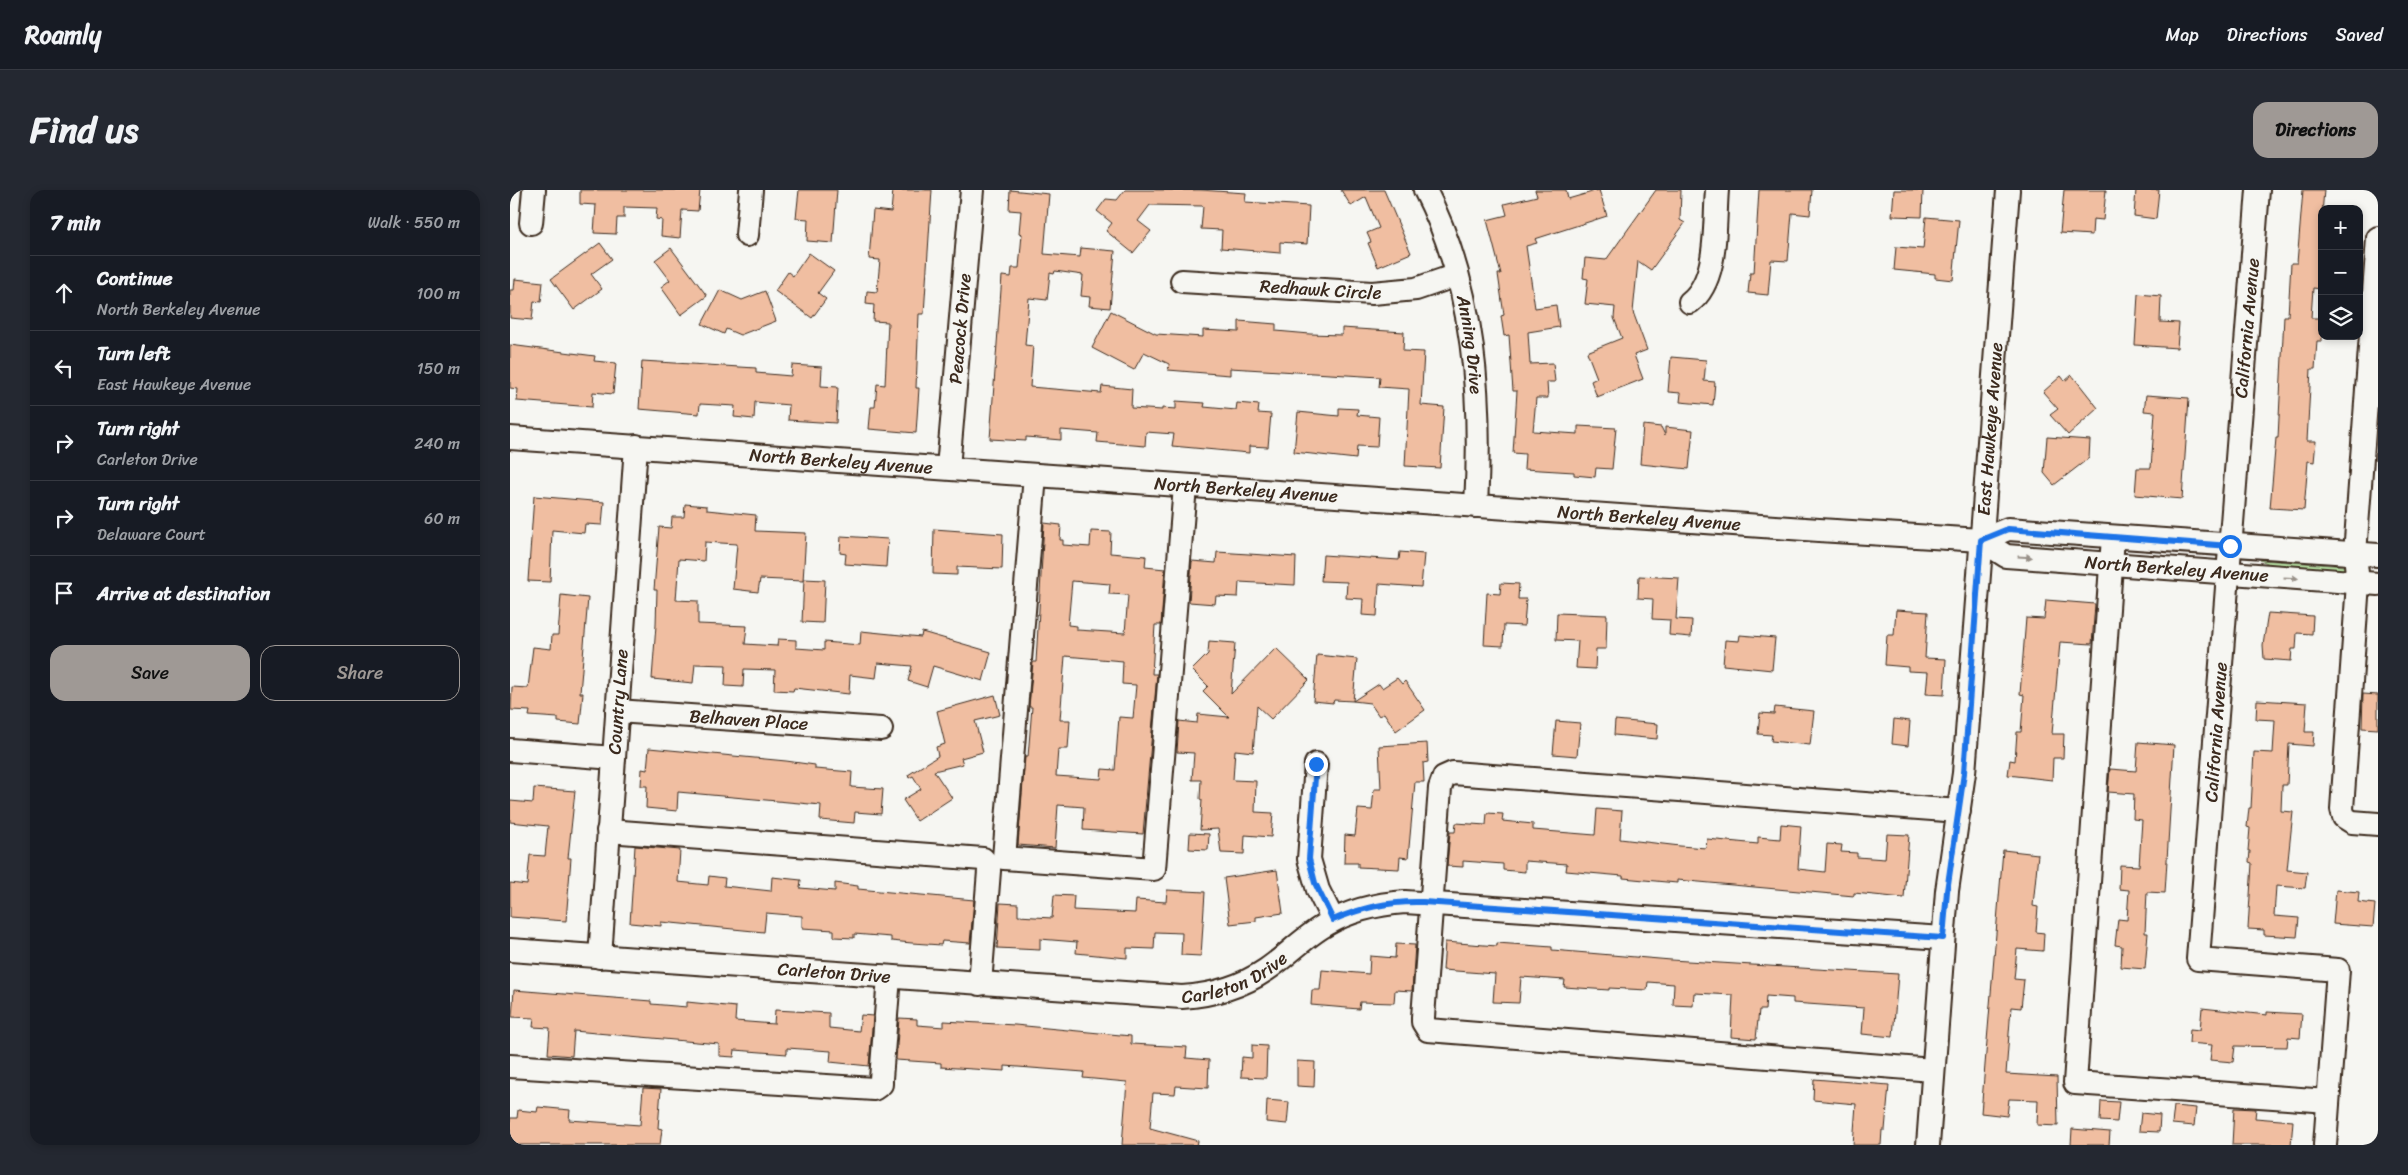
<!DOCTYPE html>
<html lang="en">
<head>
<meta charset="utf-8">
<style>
  :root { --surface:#171b24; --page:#242831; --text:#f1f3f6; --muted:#9ea1a6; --line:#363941; --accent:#9f9995 }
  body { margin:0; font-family:Sriracha,sans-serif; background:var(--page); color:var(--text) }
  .controls { position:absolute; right:15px; top:15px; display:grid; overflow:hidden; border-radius:10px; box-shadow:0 2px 8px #0003 }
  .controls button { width:45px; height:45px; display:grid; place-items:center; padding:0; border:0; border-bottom:1px solid var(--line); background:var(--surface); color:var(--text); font:25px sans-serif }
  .stop { position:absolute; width:15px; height:15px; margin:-11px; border:4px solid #1a73e8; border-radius:50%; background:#fff }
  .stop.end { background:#1a73e8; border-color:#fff; box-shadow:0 1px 5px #0008 }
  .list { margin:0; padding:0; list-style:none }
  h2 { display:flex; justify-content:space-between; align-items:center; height:65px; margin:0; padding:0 20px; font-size:21px }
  h2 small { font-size:16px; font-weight:400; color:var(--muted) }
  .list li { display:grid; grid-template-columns:32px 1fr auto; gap:15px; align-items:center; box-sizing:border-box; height:75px; padding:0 20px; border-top:1px solid var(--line) }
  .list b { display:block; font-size:19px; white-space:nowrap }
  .list p { margin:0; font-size:16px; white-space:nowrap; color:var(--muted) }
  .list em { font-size:16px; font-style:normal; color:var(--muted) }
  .actions { display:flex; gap:10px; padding:15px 20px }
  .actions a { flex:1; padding:11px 0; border:1px solid var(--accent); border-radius:15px; text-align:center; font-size:18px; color:var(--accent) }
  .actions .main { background:var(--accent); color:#111 }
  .icon { flex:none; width:28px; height:28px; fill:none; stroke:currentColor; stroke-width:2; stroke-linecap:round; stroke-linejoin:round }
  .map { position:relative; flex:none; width:1868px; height:955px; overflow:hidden; border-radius:15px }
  header { display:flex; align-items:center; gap:30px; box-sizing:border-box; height:70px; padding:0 25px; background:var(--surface); border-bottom:1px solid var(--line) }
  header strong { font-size:24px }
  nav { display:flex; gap:28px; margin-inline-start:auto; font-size:18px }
  .intro { display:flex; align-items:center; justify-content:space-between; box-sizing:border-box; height:120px; padding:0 30px }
  h1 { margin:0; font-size:35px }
  .button { padding:12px 22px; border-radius:15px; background:var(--accent); color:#111; font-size:18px; font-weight:700 }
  main { display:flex; gap:30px; padding:0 30px }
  aside { flex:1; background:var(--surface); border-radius:15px; box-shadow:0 2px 8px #0003 }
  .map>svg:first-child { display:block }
  .grass { fill:url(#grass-tufts); stroke:#7c8b64 }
  .building { fill:#f0bea1; stroke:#3b2a1e; fill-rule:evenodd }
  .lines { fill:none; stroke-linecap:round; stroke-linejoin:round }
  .minor-casing { stroke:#3b2a1e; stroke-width:26 }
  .minor { stroke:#f6f6f2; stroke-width:22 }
  .oneway { fill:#989088 }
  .route { stroke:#1a73e8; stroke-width:6 }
  .labels { text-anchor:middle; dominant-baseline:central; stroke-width:4.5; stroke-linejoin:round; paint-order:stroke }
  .street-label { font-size:18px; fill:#3b2a1e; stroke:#f6f6f2 }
</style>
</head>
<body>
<header>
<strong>Roamly</strong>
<nav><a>Map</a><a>Directions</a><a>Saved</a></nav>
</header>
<div class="intro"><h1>Find us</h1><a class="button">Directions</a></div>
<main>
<aside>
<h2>7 min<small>Walk · 550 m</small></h2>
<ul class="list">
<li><svg class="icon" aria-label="ahead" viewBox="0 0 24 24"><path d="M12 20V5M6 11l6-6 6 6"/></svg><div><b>Continue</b><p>North Berkeley Avenue</p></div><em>100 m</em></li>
<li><svg class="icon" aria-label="left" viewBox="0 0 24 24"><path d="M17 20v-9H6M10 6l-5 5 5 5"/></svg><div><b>Turn left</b><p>East Hawkeye Avenue</p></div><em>150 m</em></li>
<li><svg class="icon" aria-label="right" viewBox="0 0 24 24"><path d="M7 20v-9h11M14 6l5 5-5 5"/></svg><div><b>Turn right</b><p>Carleton Drive</p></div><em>240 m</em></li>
<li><svg class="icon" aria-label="right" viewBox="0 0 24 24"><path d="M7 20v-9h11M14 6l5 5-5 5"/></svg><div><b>Turn right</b><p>Delaware Court</p></div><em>60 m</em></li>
<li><svg class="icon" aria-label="arrive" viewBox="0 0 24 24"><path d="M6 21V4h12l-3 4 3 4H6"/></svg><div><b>Arrive at destination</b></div></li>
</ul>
<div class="actions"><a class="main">Save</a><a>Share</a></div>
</aside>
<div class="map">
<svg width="1868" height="955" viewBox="0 0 1868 955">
  <defs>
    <pattern id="grass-tufts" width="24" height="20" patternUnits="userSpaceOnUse" patternTransform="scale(1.25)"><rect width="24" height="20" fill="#bdecab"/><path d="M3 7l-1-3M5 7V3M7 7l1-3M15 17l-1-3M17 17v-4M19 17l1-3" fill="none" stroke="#a3cb93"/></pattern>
  </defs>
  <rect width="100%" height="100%" fill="#f6f6f2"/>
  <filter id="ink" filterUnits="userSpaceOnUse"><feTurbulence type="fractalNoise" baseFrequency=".02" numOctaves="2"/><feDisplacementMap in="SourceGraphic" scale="10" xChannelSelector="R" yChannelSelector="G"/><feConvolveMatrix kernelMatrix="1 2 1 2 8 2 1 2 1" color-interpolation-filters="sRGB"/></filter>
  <g filter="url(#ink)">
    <path class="grass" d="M1750,370l83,6 3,5 -69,-4z"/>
    <path class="building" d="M70,0h120l-2,21 -16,-1 -2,28 -19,-2 1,-16 -6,-1 1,-11 -33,-1v11h-7l-1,16 -22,-1 2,-28 -16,-1z
      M289,0h38l-4,53 -26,-2 1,-22 -12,-1z
      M383,0h39l-8,124h-5l-3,74h3l-3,45 -47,-4 2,-22h4l2,-23 8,1 3,-63 -15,-1 1,-16 -8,-1 1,-13 10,1 3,-32 -11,-1 4,-49 18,2z
      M500,0l39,4 -5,60 36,3 1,-9 34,3 -5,57 -21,-2 1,-9 -9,-1 2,-21 -28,-4 -1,3 -4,-1 -3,27 -18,-2 -4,47 8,1 -3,41 71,6 1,-7 30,3 -1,19 31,2v-2l14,1v-8l29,2 -1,4 32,3 1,-7 22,2 -1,8 13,1 -3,33 -19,-1v7l-77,-7 2,-12 -28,-2 -1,14 -48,-4 1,-9 -37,-3v10l-35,-3v4l-36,-2 12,-163 9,1 1,-9h7l3,-34 -3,-1 2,-22 -12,-1z
      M615,0h75l46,3 -1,9 64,4 -2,38 -27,-2v11l-59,-5 1,-18 -21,-1 2,-23 -53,-1 -12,16 13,10 -18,22 -27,-22 6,-8 -15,-12 9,-12 11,1z
      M831,0h43l27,63 -33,14 -10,-24 3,-1 -4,-9 12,-5 -13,-31 -15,9z
      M1025,0h31l2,9 31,-9 8,26 -72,23 2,4 -11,3 9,62 21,-3 3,22 -31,5 2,32 23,-1 2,19h-8l1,16h-12l-3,33 45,3v-8l38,2 -4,41 -16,-1 -1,9 -21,-2v-3l-50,-3 1,-15 -12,-1 4,-62h-4l-4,-56 -5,1 -3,-20 3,-1 -6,-41h3l-14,-54 20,-5 -3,-11 33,-8z
      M1146,0h25l-1,30 5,3 -34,47 -13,-9 -5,51 14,38 -13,5 9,24 -46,18 -6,-16 6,-3 -10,-26 35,-14 -8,-20 1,-11 -30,-3 3,-25 -5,-1 2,-20 21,2z
      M1249,0h53l-2,25 -18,-2 -4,48 -17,-1 -3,35 -20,-2 2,-20h4z
      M1384,0h29l-1,27 -30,-1z
      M1554,0h42l-3,30 -10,-1 -1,16 -32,-2z
      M1626,0h23l-3,29 -22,-3z
      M1793,0h21l-7,84h5v15l-9,-1 -2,30h11v23h-5l-2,28h-4l-4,72h9l-2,21 -6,-1 -4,49 -34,-2 6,-70h2l6,-122h4l3,-53h6z
      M1416,27l33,3 -6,60 -18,-2v-4l-41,-4 2,-23 27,2z
      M90,53l12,16 -21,15 11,15 -28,21 -23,-31z
      M161,58l36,48 -26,19 -20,-28 9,-7 -15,-20z
      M299,63l25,18 -16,22 8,6 -14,19 -37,-27 13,-19 5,4z
      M5,89l28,3 -2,20 -7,-1 -2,19 -22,-2v-28h4z
      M210,100l22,10 23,-9 11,30 -36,14 -14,-6 -2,5 -22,-10z
      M1628,104l23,2 -1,26 19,1 -2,25 -42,-3z
      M601,121l45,23 47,3v-7l36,2v-11l37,3v7l34,3 32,1v-7l62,4 -1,19 21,1 -3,53 23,2 -4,61 -35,-2 4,-77 -30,-2 1,-10 -150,-9v7l-62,-5 1,-6 -25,-12 -10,18 -42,-22z
      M0,155l85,11 -1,5 22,2 -3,31 -20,-2 -1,15 -75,-6 1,-12 -8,-1z
      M1161,167l35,3 -2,21 11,1 -2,23 -33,-3 1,-9 -13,-1z
      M132,171l114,7v5l35,3 1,-11 30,2 -1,19 17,1 -2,36 -48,-3 1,-15 -34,-3 -1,17 -20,-2 1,-11 -35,-2 -1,10 -60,-5z
      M1562,185l26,33 -30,27 -18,-20 8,-6 -15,-17 18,-16 4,5z
      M1636,205l43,3 -7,101 -47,-4 2,-27h14l4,-56 -11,-1z
      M829,218l19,1 -1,6 22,2 -2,30 -20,-1 -1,13 -62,-7 4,-40 41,4z
      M1133,235l18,2 4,8v-8l28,3 -4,39 -49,-5z
      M1537,247l43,3 -1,18 -35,27 -10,-12z
      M24,306l70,6 -2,23 -17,-1 -1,9 -32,-3 -2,52 -22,-1z
      M175,314l22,2v4l49,5 -1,16 51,2 -3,48 -43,-2 -2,13 -25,-3 4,-45 -32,-2 -1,19 -25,-2 -3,41 22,1v23l49,2 -2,18 32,2 1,-7 18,1v8l28,2v-8l36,3 1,-14 60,6 1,-5 69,20 -8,29 -50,-15 -6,21 -19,-6 4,-15 -34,-3 -2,15 -26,-3 -1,19 -55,-6 -1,3 -19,-1 1,-20 -31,-1 -1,18 -18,-1 1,-21 -31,-1 -2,19 -41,-4 4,-54 1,-35h-3l5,-63 12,1 1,-11h12z
      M534,333l17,2 -1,15h3v5l27,2 1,-16 20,1 -1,21 36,3 -1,11 20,2 -4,56h-6l-3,49h5l-14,160 -60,-4 1,-23 -26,-2 -3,43 -37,-3 7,-88h3l4,-50h-3l4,-45h3zM562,391l38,3 -1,10 19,1 -3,38 -48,-3v-4l-9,-1zM555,466l58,5 -1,23 14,1 -3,33 -14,-1 -4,53 -13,-1 -1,10 -45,-3 2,-27h10l2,-29h-10z
      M424,339l69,5 -1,35 -45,-2v8l-24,-1z
      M331,346l47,3 -2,28 -41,-3 1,-10 -6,-1z
      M707,362l79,5 -1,28 -56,-3 -1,15 -22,-1 -1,8 -26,-2 3,-41 24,2z
      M890,362l24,2 -3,33 -42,-3 -2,32 -15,-1 1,-16 -17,-1 1,-16 -26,-1 2,-26 76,5z
      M1129,386l40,2 -3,41 16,1 -1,17 -22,-2 1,-15 -18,-1 1,-20 -15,-1z
      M294,389l21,1 -2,43 -21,-1z
      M991,393l18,1 -1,15h8l-2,27 -20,-1 -1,21 -19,-1 3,-52 13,1z
      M51,405l27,3 -8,95h3l-3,31 -22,-2v-4l-29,-2 1,-5 -19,-1 1,-23 16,1 5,-41 18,2 1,-14h6z
      M1536,410l49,4 -3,40 -32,-2 -8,92h12l-1,24h-10l-1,22 -44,-5 2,-15 5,1 2,-29h4l3,-37 -4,-1 6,-76 18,1z
      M1386,420l32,2 -3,46 21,1 -2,36 -18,-1 2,-22 -20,-1v-4l-23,-2 2,-30h7z
      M1047,423l50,2 -1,34h-10l-1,20 -19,-1 2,-27 -22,-1z
      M1758,423l45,3 -1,18 -15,-1 -1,16h-4l-1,12 -27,-2 -1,-14z
      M1230,445l35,3 -3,32 -49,-5 2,-25 14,1z
      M699,451l26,2 -4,51 45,-46 33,32 -38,39 -14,-13 -4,46 -18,-2 -2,30 23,1 -1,31 18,1 -2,24 -26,-2 -1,19 -23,-1 -3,-24 -18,1 2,-30 -2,-1 1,-19h-9l2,-27 -17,-1 2,-31 18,2 1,-9 31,3 -26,-26 5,-5 -16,-16 16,-16z
      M807,465l40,4 -4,42 -19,-1 -1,3 -20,-2z
      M887,488l5,6 3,-3 20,29 -29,21 -12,-18 -5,3 -9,-13 -17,-2 26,-17 3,4z
      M1853,504l15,1v34l-16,-1z
      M485,505l5,20 -25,6 8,31 -22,6 2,6 -29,7 18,27 -35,23 -14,-21 18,-11 -8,-13 -4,2 -1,-3 30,-19 -2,-9 9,-3 -8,-33z
      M1747,510l50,3 -2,29h9l-1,14 -24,-2 -2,41h-5l-1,26 12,1 -6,58 20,2 -2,16 -29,-2 -2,30 25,2 -2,19 -33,-2v-5l-16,-1 4,-66 -3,-1 1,-11h-2l2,-23 -3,-1 2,-19h2l3,-56 19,1 2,-33 -19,-1z
      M1265,517l39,4 -4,34 -39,-4 1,-6 -14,-1 2,-21 14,1z
      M1384,529l16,2 -2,25 -16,-2z
      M1105,530l43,4 -1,15 -43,-4z
      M1046,531l24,2 -3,33 -24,-2z
      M1628,552l36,3 -9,148 -18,-1 -2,41h3l-3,36 -24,-2 1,-21 -7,-1 3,-26 9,1 2,-30 -10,-1 1,-24 19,1 3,-46 -9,-1 1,-25 -26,-2 2,-23 26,2z
      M917,553l1,19 -5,1 1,19h-9l-7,76 -8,-1 -1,12 -41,-2v-4h-14l1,-28 10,1 3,-27 14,1 2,-21h7l-2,-43z
      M139,558l137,13 29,4v4l37,3 -1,15 32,2 -2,25 -26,-2 -1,11 -34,-3 1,-15 -143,-13 -1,19 -31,-3 1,-22h-6l1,-17 5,1z
      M24,598l41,3 -7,67h3l-5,63 -56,-4v-34l17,2 3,-30 15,1 3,-30 -38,-4v-21l23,2z
      M1087,619l25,2 -2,28 60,7 26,2 1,-9 51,5v-7l22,2 1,-15 20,2 -3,43 27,3 2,-28 15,1 -1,7 16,1v4l28,2 2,-25 22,1 -5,63 -50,-5v3l-177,-16v3l-54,-5v-2l-57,-5 1,-7 -42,-3v11l-22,-2v-6l-40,-3v6l-16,-1 3,-34h5l1,-9 30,2 1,-12 16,1 -1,7 31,3v6l62,5z
      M680,643l19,1 -1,16 -19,-1z
      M125,656l45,4 -2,32 30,3 1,-9 16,2 -1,8 47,5 1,-14 29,3 -1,8 35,3v-8l23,3v3l116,11 -4,43 -28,-2 -1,4 -29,-2 -21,-2v-4l-37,-3v4l-20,-1v-7l-32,-2v-12l-36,-3 -2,19 -103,-10v4l-31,-3z
      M1493,660l35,4 -5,52 5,1 -2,25 8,1 -1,18 -26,-2 -3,30 10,1 -3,28 -10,-1 -5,67 51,3 1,49 -21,-1 1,-25 -29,-1 -2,17 -26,-3z
      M767,680l6,43 -27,4v4l-26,3 -6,-46z
      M657,700l38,2 -4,64 -20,-1 1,-22 -27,-1 -1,17 -27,-1v10l-51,-5 1,-11 -37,-3v11l-43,-2 3,-45 18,1v12l34,2 2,-23 20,1 -1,14 62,3 1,-13 30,2z
      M1826,700l23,2 -1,10 17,2 -2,23 -40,-3z
      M935,752l52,4v-3l55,4v3l119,10 227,14 -5,63 -31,-3 2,-26 -71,-5v-5l-27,-2 -1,14h-6l-3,29 -25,-2 2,-42 -39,-2 -1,13 -20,-1 1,-21 -26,-2 -1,8 -38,-2v2l-45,-3 1,-7 -44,-3 -2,26 -26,-1 2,-28 -52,-4z
      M886,754l19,1 -3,46 -17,-1 -1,13 -34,-1 -1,7 -48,-4 1,-15h8l2,-20 47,4 1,-18 25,2z
      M4,800l137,11v3l36,3v-5l49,5 -1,14 39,3 1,-14 54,3v15l30,3 2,-16 12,1 -4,50 -39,-4 1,-11 -44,-3v6l-52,-4 -1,7 -15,-1v-12l-145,-13 -2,25 -24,-2 2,-26 -17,-1 1,-9 -22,-1z
      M1692,818l65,7v-3l35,2 -2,24 -12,-1 -1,10 -52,-1 -2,16 -23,-2 2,-15 -23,-2 1,-14 10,1z
      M389,828l18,1v6l27,2v-6l71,4 116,11v8l56,3 -1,11 23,2 -1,28 -32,-2 -1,8 -22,-1 -3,35 48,13 -1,4h-75l5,-63 -44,-4 1,-6 -79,-6v5l-64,-4v-4l-45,-3z
      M742,855l15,1 -1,32 -25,-1 1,-20 10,1z
      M787,871l18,1 -1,25 -17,-1z
      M1304,889l75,6 -4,45h-3l-1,15h-28l3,-41 -43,-4z
      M133,898l18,1 -3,39 4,1 -2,16h-150v-27h7l1,-8 19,2 1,-5 32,3 -1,10 71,5z
      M757,910l22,2 -2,22 -21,-2z
      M1591,911l18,1 -2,20 -17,-1z
      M1664,916l22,2 -2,18 -22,-2z
      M1724,918l22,1 -1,9 38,3 -2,24h-59z
      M1631,923l19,2 -1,17 -20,-1z
      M1562,939l38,3 -1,13h-38z"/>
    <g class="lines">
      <defs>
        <g id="minor">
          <path id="s1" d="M915,0c50,97 57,209 51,316"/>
          <path d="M1748,0l-60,769 140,11 -13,175"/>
          <path d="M21,33l3,-33"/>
          <path d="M237,45l4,-45"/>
          <path d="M1868,48l-23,316 3,29 -16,226 2,8 8,5 26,2"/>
          <path id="s2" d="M672,91l190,12 44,-4 41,-14"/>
          <path d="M1180,112c29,-22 24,-78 27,-112"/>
          <path id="s3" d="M0,248l1309,92 162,10 27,-11 370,26"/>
          <path id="s4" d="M438,278l24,-278"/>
          <path d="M525,285l-31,383 150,11 31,-383"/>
          <path d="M1603,347l-38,546 253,18"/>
          <path id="s5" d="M1471,350l25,16 372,28"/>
          <path id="s6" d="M107,521l264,18"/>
          <path d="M0,560l104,8"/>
          <path d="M806,574l-7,95 9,31 15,30"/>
          <path d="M98,641l375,28 6,7v5l-9,113"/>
          <path id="s7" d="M0,760l672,47c30,-2 59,-10 84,-27 21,-14 39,-34 61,-46 24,-14 51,-20 78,-22l538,36"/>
          <path id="s8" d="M90,767l36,-511"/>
          <path d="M0,876l364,23 7,-5v-5l8,-102"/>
          <path d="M1423,880l-505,-40 -5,-8v-5l17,-229 4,-11 9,-4 506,38"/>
          <path id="s9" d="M1418,955l19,-254 17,-118 44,-583"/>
        </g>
      </defs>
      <use href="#minor" class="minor-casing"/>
      <use href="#minor" class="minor"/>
    </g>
    <defs><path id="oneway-solid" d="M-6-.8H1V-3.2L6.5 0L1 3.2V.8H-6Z" transform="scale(1.25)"/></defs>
    <g class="oneway">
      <use href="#oneway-solid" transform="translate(1515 367) rotate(4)"/>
      <use href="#oneway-solid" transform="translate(1781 388) rotate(4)"/>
    </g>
  </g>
  <g class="lines" filter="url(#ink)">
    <path class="route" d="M806,574l-7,95 6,24 18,37c29,-13 58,-19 90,-18l520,36 4,-47 17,-118 17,-233 27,-11 222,17"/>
  </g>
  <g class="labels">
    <g class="street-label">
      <text stroke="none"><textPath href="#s2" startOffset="139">Redhawk Circle</textPath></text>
      <text transform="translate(1737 138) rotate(-85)">California Avenue</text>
      <text stroke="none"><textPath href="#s4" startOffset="140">Peacock Drive</textPath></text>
      <text stroke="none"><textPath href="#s1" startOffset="162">Anning Drive</textPath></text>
      <text stroke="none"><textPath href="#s9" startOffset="719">East Hawkeye Avenue</textPath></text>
      <text stroke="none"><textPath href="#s3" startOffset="332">North Berkeley Avenue</textPath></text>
      <text stroke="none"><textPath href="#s3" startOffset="738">North Berkeley Avenue</textPath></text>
      <text stroke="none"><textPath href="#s3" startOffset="1142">North Berkeley Avenue</textPath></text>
      <text stroke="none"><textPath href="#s5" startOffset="201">North Berkeley Avenue</textPath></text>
      <text stroke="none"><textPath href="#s8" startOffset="256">Country Lane</textPath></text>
      <text stroke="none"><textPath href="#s6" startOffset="132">Belhaven Place</textPath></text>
      <text transform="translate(1706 542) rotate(-86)">California Avenue</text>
      <text stroke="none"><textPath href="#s7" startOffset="325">Carleton Drive</textPath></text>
      <text stroke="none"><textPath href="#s7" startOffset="730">Carleton Drive</textPath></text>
    </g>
  </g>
</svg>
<div class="controls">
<button>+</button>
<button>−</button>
<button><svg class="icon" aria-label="layers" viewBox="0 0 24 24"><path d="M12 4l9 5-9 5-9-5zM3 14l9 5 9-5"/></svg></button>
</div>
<div class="stop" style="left:1720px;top:356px"></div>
<div class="stop end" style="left:806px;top:574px"></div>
</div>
</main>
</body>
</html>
